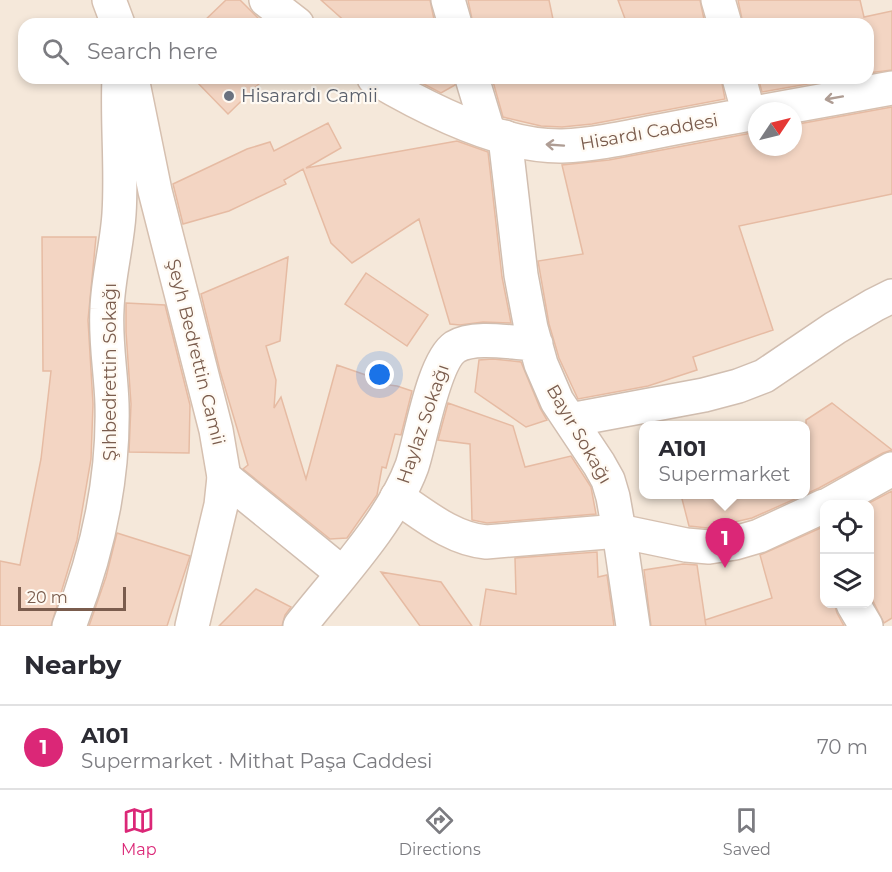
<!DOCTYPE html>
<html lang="en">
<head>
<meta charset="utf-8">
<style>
  :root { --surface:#fff; --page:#f7f7f7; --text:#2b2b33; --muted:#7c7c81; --line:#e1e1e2; --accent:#db2777 }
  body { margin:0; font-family:Montserrat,sans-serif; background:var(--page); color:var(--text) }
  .controls { position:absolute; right:18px; bottom:18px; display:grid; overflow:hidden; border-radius:12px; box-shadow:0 3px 9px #0003 }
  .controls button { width:54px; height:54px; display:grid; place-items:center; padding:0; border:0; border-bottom:2px solid var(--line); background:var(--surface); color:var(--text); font:30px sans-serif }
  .compass { position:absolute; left:748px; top:102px; width:54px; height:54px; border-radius:50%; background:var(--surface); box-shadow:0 3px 9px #0003; rotate:55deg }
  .scale { position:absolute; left:18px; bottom:15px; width:108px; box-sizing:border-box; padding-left:6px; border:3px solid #7a5c4d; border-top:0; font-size:16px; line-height:21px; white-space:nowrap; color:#7a5c4d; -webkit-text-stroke:4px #fffaf3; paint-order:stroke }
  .you { position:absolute; left:380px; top:375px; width:21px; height:21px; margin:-15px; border:4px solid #fff; border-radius:50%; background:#1a73e8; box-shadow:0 0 0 9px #1a73e833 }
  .badge { display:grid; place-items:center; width:39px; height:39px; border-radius:50%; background:var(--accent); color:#fff; font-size:20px; font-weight:700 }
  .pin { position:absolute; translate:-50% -50px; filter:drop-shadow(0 2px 3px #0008) }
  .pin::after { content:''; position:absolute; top:32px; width:21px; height:18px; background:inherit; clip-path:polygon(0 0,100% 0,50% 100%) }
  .popup { position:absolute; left:639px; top:421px; width:171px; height:78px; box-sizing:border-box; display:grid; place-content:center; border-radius:12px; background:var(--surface); filter:drop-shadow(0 2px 4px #0005); font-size:20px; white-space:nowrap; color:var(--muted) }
  .popup b { font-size:22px; color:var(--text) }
  .popup::after { content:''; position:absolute; left:50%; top:100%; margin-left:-12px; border:12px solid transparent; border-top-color:var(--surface) }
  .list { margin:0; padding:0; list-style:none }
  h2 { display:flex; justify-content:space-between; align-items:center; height:78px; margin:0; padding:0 24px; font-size:26px }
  h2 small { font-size:20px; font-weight:400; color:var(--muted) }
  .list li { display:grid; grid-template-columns:39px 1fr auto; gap:18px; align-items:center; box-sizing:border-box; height:84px; padding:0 24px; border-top:2px solid var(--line) }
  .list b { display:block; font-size:22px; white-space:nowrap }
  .list p { margin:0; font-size:20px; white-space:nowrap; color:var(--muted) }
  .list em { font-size:20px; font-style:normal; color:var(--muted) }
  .icon { flex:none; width:33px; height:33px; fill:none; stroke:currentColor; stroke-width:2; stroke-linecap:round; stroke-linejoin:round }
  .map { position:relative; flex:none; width:892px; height:626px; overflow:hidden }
  .search { position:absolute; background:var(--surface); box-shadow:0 3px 9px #0003; left:18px; right:18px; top:18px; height:66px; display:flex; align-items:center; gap:15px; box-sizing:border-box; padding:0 21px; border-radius:18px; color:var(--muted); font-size:22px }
  .sheet { height:162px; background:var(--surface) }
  nav { display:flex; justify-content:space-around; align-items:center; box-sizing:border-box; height:84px; border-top:2px solid var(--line); background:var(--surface); font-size:16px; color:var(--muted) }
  nav a { display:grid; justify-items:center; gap:3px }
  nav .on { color:var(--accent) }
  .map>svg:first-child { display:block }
  .residential { fill:#f5e8da; fill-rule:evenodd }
  .building { fill:#f3d5c3; stroke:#e6bba3; stroke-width:1.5 }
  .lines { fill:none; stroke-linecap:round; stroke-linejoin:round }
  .street-casing { stroke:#d1beb0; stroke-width:36 }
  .secondary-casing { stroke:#d6c0b0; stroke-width:36 }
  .street { stroke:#fff; stroke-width:33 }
  .secondary { stroke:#fff; stroke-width:33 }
  .oneway { stroke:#af9d94 }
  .worship-dot { fill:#6b7280; stroke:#fffaf3; stroke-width:2 }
  .labels { text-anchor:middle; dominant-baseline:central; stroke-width:4.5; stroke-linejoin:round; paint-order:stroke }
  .worship-label { font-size:18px; fill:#5b616d; stroke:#fffaf3; text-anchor:start }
  .street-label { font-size:18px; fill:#7a5c4d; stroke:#fffaf3 }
</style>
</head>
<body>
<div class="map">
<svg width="892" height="626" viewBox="0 0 892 626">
  <rect width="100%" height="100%" fill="#fdf6ec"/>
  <path class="residential" d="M0,0h892v626h-892zM24,24h844v54h-844zM757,111h36v36h-36zM644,426h162v68h-162zM824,505h46v99h-46z"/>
  <path class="building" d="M226,0h14l24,24h-63z
    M321,0h109l5,24h-87z
    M468,0h81l5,24h-81z
    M618,0h82l5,24h-78z
    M738,0h122l4,17 28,-6v59l-24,3v-49h-125z
    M193,78h72l-37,36z
    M412,78h42l1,7 -14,8z
    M492,78h229l4,21 -133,25 -30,3 -21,-1 -38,-9z
    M758,78h84l-80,14z
    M892,107v87l-153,32 34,104 -80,27 4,13 -49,16 -70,13 -19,-41 -10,-34 -11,-63 45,-7 -21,-89 47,-5 148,-28v15h36v-22z
    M328,123l13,25 -35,20 151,-27 31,11 14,125 9,46 -28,-1 -23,3 -10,-1 -31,-105 -67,44 -21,-20 -28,-74 -19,11 2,4 -57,27 -46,13 -10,-40 74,-35 23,-7 4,9z
    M42,237h54l-8,83 5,84 -2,55 -14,81 -26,86h-51v-65l20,4 21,-106 10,-88h-8z
    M288,257l-8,84 -14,5 10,34 -2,28 7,-11 25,82 31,-114 46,16 -2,3 16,2 15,5 -11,44 -6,-1 -9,34 -4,-1 -5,28 -30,43 -17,1 -87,-70 5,-4 -28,-94 -19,-77z
    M366,273l62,42 -21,31 -62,-42z
    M126,303l39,2 25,100 -1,48 -60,-1 2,-48 -5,-72z
    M493,359l28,3 19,46 7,12 -21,7 -51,-35 4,-32z
    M448,403l65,23 12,41 46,-11 20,31 5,27 -109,9 -15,-3 -2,-76 -32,-4z
    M832,403l60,47 -9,3 -64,35 -13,6v-74z
    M892,491v127l-8,5 -14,-28v-91h-3z
    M681,495h123l-52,23 -44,10 -19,-2z
    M825,526v77h9l3,10 7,13h-138l-1,-6 67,-22 -12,-43z
    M117,533l73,23 -23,70h-78l17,-49z
    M597,552l1,25 9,-2 7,51h-134l6,-37 30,5 -1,-36z
    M683,564l14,1 9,61h-55l-7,-56z
    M381,572l60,10 31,44h-52z
    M256,589l35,18 -6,8 -3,11h-63z"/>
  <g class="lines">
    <defs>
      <path id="street" d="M448,0l7,24
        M472,78l16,53
        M505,137l16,138 10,53 10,36 16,37 42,63 9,16 5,17 6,34 14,95
        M570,420l134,-25 34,-9 26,-10 71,-48 39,-23 18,-9
        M224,477l118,96
        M853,604l13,22
        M69,626c28,-71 45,-145 43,-222 -1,-32 -7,-63 -5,-95 1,-32 10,-63 12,-95 3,-45 -2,-91 0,-136
        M300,626c37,-47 92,-105 112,-160 9,-27 21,-104 43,-119 19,-12 58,-4 81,-3"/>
      <path id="secondary" d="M109,0l9,24
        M266,0l31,24
        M718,0l7,24
        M132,78l23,113 61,239 8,47 -3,28 -29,121
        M374,78c51,30 128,69 188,68 29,-1 58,-7 87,-13 36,-7 72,-14 108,-20
        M739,78l10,36
        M765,111l127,-23
        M397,497c27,18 55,42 89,45l133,-11 67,14 23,2 26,-4 24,-7 65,-30
        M828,505l64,-36"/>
    </defs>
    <use href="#street" class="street-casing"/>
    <use href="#secondary" class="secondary-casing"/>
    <use href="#street" class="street"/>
    <use href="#secondary" class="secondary"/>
  </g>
  <defs><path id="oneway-shaft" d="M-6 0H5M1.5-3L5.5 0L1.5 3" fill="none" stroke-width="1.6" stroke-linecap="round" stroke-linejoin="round" transform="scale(1.5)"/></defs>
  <g class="oneway">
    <use href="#oneway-shaft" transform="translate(834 98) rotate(170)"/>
    <use href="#oneway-shaft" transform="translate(555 145) rotate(-176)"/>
  </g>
  <circle class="worship-dot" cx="229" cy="96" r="6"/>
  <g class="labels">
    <g class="worship-label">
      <text x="241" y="96">Hisarardı Camii</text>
    </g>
    <g class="street-label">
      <text transform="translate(649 132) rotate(-10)">Hisardı Caddesi</text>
      <text transform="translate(196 352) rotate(76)">Şeyh Bedrettin Camii</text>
      <text transform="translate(110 372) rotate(-90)">Şıhbedrettin Sokağı</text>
      <text transform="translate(423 424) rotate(-71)">Haylaz Sokağı</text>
      <text transform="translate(579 434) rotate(60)">Bayır Sokağı</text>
    </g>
  </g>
</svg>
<div class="controls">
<button><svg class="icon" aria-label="locate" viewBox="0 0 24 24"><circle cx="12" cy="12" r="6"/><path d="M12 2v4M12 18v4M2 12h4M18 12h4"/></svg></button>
<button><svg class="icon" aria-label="layers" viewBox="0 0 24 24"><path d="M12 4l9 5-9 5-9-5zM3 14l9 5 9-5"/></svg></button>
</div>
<svg class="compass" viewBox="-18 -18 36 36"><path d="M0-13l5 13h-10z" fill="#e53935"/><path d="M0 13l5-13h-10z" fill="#7c7c81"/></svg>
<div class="scale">20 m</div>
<div class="you"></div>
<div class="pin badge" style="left:725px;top:568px">1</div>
<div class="popup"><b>A101</b>Supermarket</div>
<div class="search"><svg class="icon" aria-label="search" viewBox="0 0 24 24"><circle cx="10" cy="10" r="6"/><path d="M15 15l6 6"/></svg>Search here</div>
</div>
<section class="sheet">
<h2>Nearby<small></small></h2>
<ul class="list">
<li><span class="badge">1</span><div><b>A101</b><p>Supermarket · Mithat Paşa Caddesi</p></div><em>70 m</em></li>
</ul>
</section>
<nav>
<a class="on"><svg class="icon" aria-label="map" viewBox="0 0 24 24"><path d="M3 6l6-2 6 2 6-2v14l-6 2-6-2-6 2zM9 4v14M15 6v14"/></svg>Map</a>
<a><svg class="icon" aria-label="directions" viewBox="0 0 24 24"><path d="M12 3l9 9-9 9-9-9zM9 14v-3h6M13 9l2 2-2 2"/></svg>Directions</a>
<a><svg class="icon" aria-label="saved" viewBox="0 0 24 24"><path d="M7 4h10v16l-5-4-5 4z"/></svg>Saved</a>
</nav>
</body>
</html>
